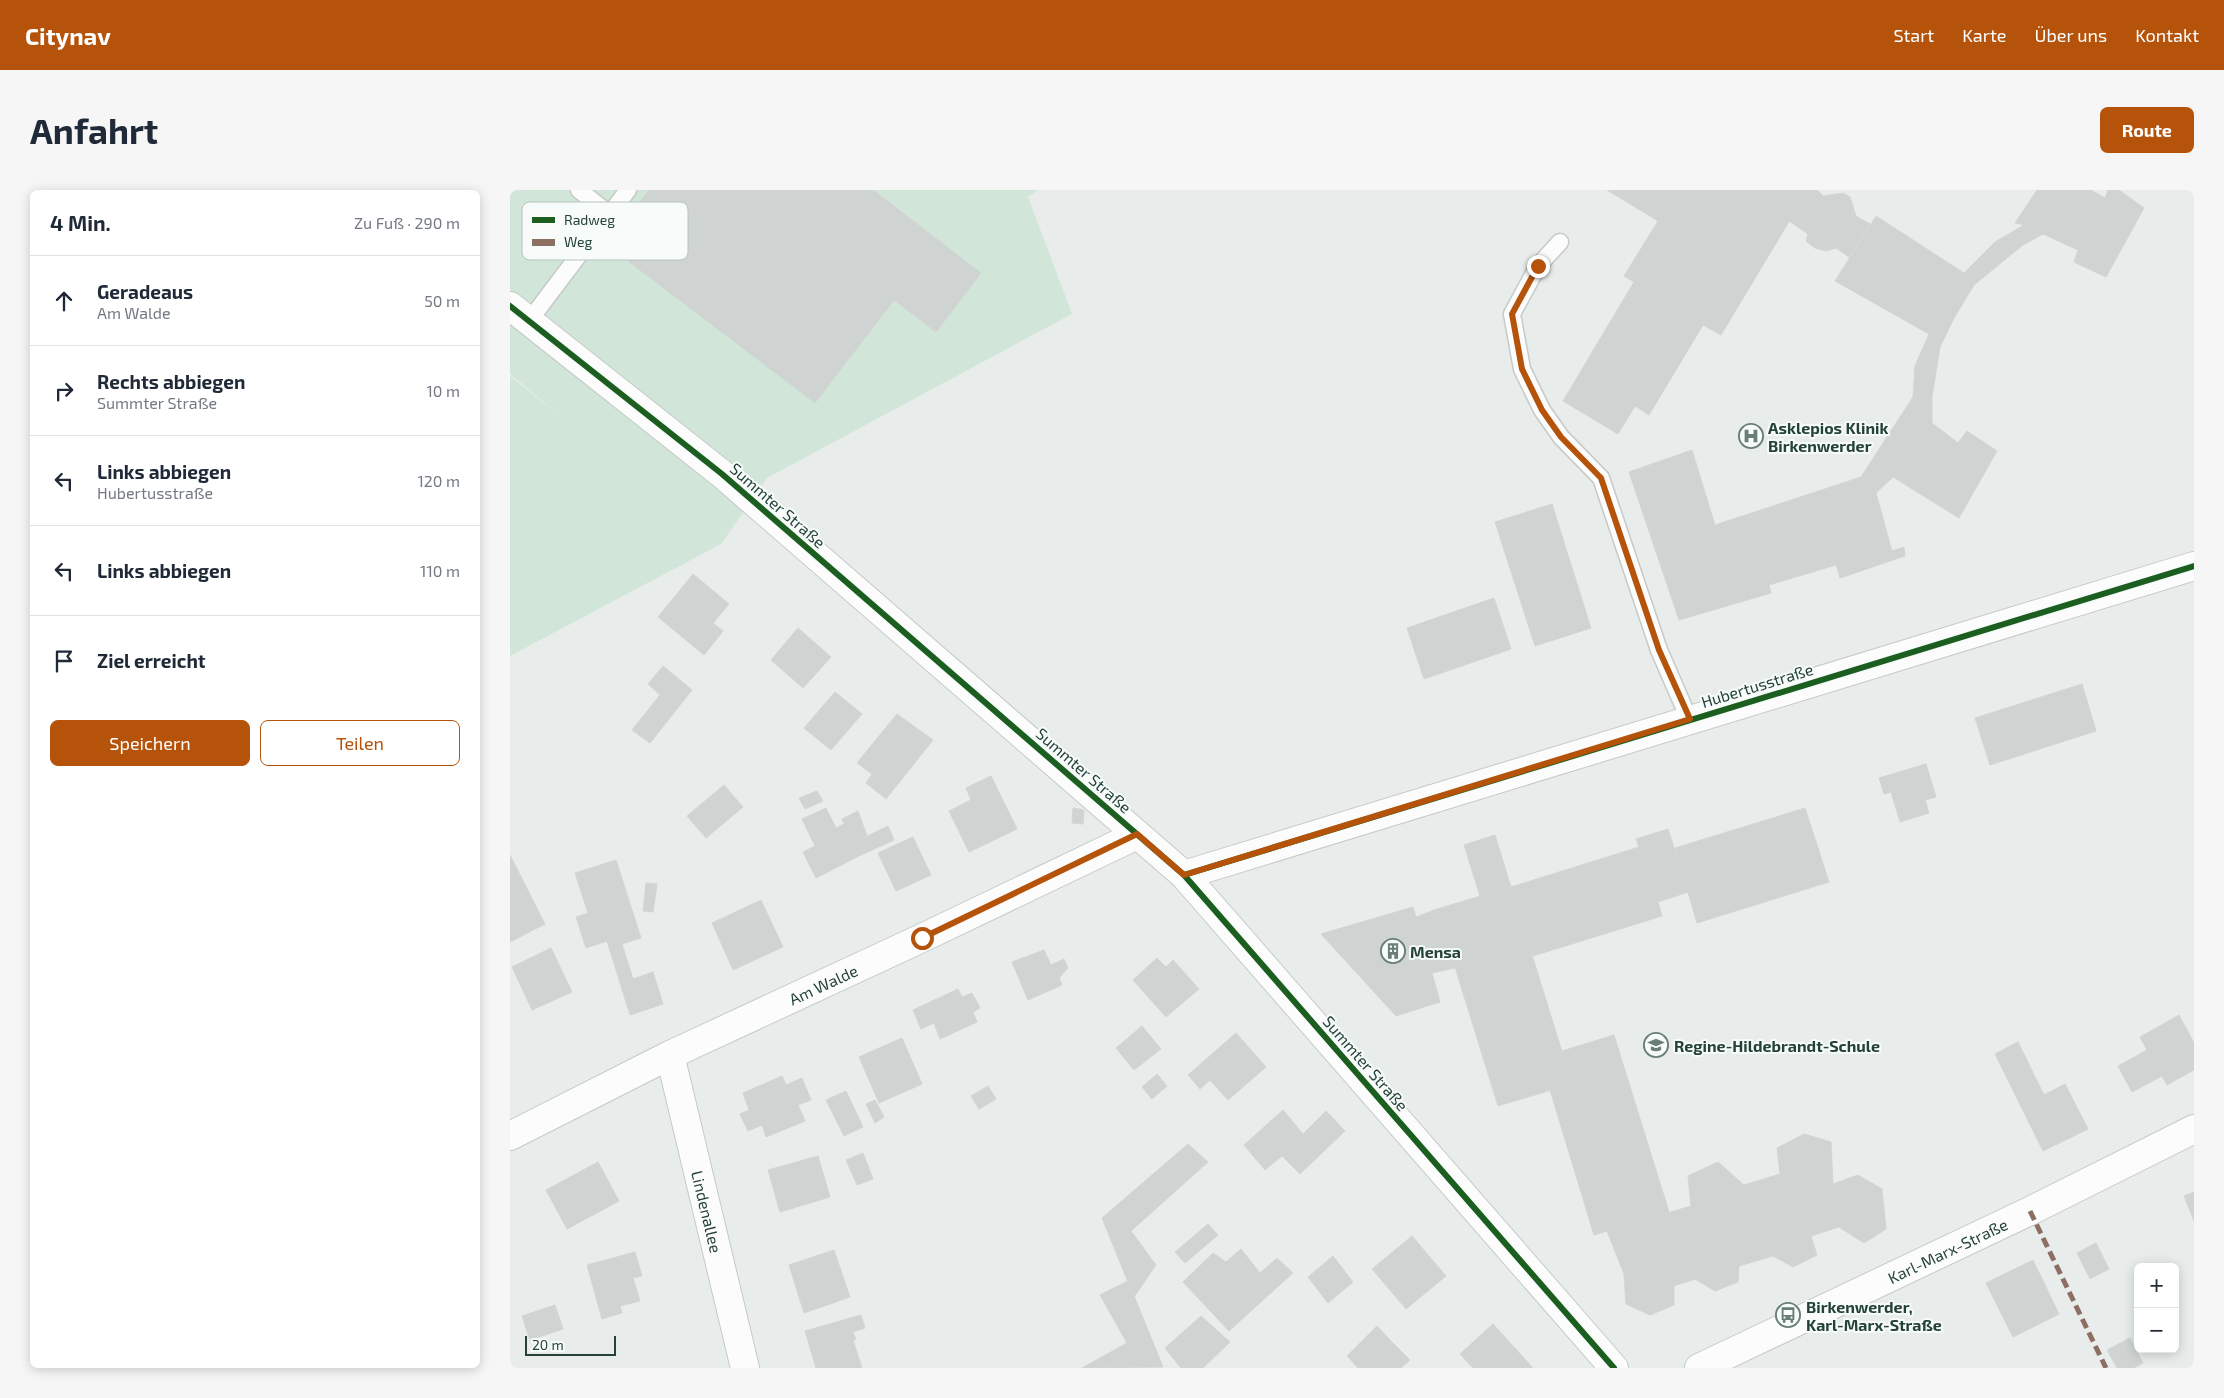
<!DOCTYPE html>
<html lang="de">
<head>
<meta charset="utf-8">
<style>
  :root { --surface:#fff; --page:#f6f6f7; --text:#1f2937; --muted:#747a83; --line:#e0e1e3; --accent:#b45309 }
  body { margin:0; font-family:"Exo 2",sans-serif; background:var(--page); color:var(--text) }
  .controls { position:absolute; right:15px; bottom:15px; display:grid; overflow:hidden; border-radius:8px; box-shadow:0 2px 12px #0003 }
  .controls button { width:45px; height:45px; display:grid; place-items:center; padding:0; border:0; border-bottom:1px solid var(--line); background:var(--surface); color:var(--text); font:25px sans-serif }
  .scale { position:absolute; left:15px; bottom:12px; width:91px; box-sizing:border-box; padding-left:5px; border:2px solid #24423a; border-top:0; font-size:14px; line-height:18px; white-space:nowrap; color:#24423a; -webkit-text-stroke:4px #f7fbf9; paint-order:stroke }
  .stop { position:absolute; width:15px; height:15px; margin:-11px; border:4px solid #b45309; border-radius:50%; background:#fff }
  .stop.end { background:#b45309; border-color:#fff; box-shadow:0 1px 5px #0008 }
  .list { margin:0; padding:0; list-style:none }
  h2 { display:flex; justify-content:space-between; align-items:center; height:65px; margin:0; padding:0 20px; font-size:21px }
  h2 small { font-size:16px; font-weight:400; color:var(--muted) }
  .list li { display:grid; grid-template-columns:32px 1fr auto; gap:15px; align-items:center; box-sizing:border-box; height:90px; padding:0 20px; border-top:1px solid var(--line) }
  .list b { display:block; font-size:19px; white-space:nowrap }
  .list p { margin:0; font-size:16px; white-space:nowrap; color:var(--muted) }
  .list em { font-size:16px; font-style:normal; color:var(--muted) }
  .actions { display:flex; gap:10px; padding:15px 20px }
  .actions a { flex:1; padding:11px 0; border:1px solid var(--accent); border-radius:8px; text-align:center; font-size:18px; color:var(--accent) }
  .actions .main { background:var(--accent); color:#fff }
  .icon { flex:none; width:28px; height:28px; fill:none; stroke:currentColor; stroke-width:2; stroke-linecap:round; stroke-linejoin:round }
  .map { position:relative; flex:none; width:1684px; height:1178px; overflow:hidden; border-radius:8px }
  header { display:flex; align-items:center; gap:30px; box-sizing:border-box; height:70px; padding:0 25px; background:var(--accent); color:#fff }
  header strong { font-size:24px }
  nav { display:flex; gap:28px; margin-inline-start:auto; font-size:18px }
  .intro { display:flex; align-items:center; justify-content:space-between; box-sizing:border-box; height:120px; padding:0 30px }
  h1 { margin:0; font-size:35px }
  .button { padding:12px 22px; border-radius:8px; background:var(--accent); color:#fff; font-size:18px; font-weight:700 }
  main { display:flex; gap:30px; padding:0 30px }
  aside { flex:1; background:var(--surface); border-radius:8px; box-shadow:0 2px 12px #0003 }
  .map>svg:first-child { display:block }
  .green { fill:#d1e6d8 }
  .building { fill:#cfd4d2; stroke:#d1d6d4 }
  .lines { fill:none; stroke-linecap:round; stroke-linejoin:round }
  .service-casing { stroke:#c5cac8; stroke-width:19 }
  .minor-casing { stroke:#c5cac8; stroke-width:30 }
  .service { stroke:#fcfcfc; stroke-width:16 }
  .minor { stroke:#fcfcfc; stroke-width:28 }
  .quiet { stroke:#8d6e63; stroke-width:5; stroke-dasharray:10 5; stroke-linecap:butt }
  .cycleway-casing { stroke:#f7fbf9; stroke-width:9 }
  .cycleway { stroke:#1b5e20; stroke-width:6 }
  .route { stroke:#b45309; stroke-width:6 }
  .labels { text-anchor:middle; dominant-baseline:central; stroke-width:4; stroke-linejoin:round; paint-order:stroke }
  .poi-label { font-size:16px; font-weight:bold; fill:#24423a; stroke:#f7fbf9; text-anchor:start }
  .street-label { font-size:16px; fill:#24423a; stroke:#f7fbf9 }
  .key { fill:#f7fbf9; stroke:#b8c4c0; stroke-width:1 }
  .key-label { font-size:14px; fill:#24423a }
</style>
</head>
<body>
<header>
<strong>Citynav</strong>
<nav><a>Start</a><a>Karte</a><a>Über uns</a><a>Kontakt</a></nav>
</header>
<div class="intro"><h1>Anfahrt</h1><a class="button">Route</a></div>
<main>
<aside>
<h2>4 Min.<small>Zu Fuß · 290 m</small></h2>
<ul class="list">
<li><svg class="icon" aria-label="ahead" viewBox="0 0 24 24"><path d="M12 20V5M6 11l6-6 6 6"/></svg><div><b>Geradeaus</b><p>Am Walde</p></div><em>50 m</em></li>
<li><svg class="icon" aria-label="right" viewBox="0 0 24 24"><path d="M7 20v-9h11M14 6l5 5-5 5"/></svg><div><b>Rechts abbiegen</b><p>Summter Straße</p></div><em>10 m</em></li>
<li><svg class="icon" aria-label="left" viewBox="0 0 24 24"><path d="M17 20v-9H6M10 6l-5 5 5 5"/></svg><div><b>Links abbiegen</b><p>Hubertusstraße</p></div><em>120 m</em></li>
<li><svg class="icon" aria-label="left" viewBox="0 0 24 24"><path d="M17 20v-9H6M10 6l-5 5 5 5"/></svg><div><b>Links abbiegen</b></div><em>110 m</em></li>
<li><svg class="icon" aria-label="arrive" viewBox="0 0 24 24"><path d="M6 21V4h12l-3 4 3 4H6"/></svg><div><b>Ziel erreicht</b></div></li>
</ul>
<div class="actions"><a class="main">Speichern</a><a>Teilen</a></div>
</aside>
<div class="map">
<svg width="1684" height="1178" viewBox="0 0 1684 1178">
  <rect width="100%" height="100%" fill="#e8edeb"/>
  <path class="green" d="M0,0h528l-10,7 44,117 -305,164 -46,66 -211,112v-280l52,41 -52,-43z"/>
  <path class="building" d="M139,0h224l108,83 -45,59 -42,-32 -79,103 -208,-158z
    M1097,0h201l-87,145 -18,-10 -54,90 -14,-9 -17,28 -55,-33 71,-119 -10,-6 34,-55z
    M1298,0h9l6,6 20,-3 7,4 6,19 14,8 -21,33 -13,-9 -10,3 -11,-3 -9,-7 2,-7 -19,-13z
    M1527,0h54l14,8 3,-8h11l25,18 -38,69 -32,-15 4,-12 -35,-16 -20,11 -49,40 -20,33 -14,29 -8,50v26l26,20 9,-12 30,20 -38,67 -66,-41 -17,16 -15,-16 52,-80 2,-31 14,-32 -94,-53 41,-65 88,57 31,-31 29,-17 -9,-2z
    M1182,260l23,75 146,-48 15,16 16,58 12,-4 1,9 -65,22 -4,-13 -67,20 2,8 -92,27 -50,-148z
    M1042,314l39,124 -56,18 -40,-124z
    M183,384l36,30 -16,19 10,8 -19,24 -46,-38z
    M984,408l17,51 -87,30 -17,-51z
    M288,438l33,29 -28,31 -32,-28z
    M153,476l29,24 -42,53 -18,-13 28,-35 -12,-11z
    M1572,494l14,47 -106,34 -15,-47z
    M325,502l27,22 -31,36 -27,-22z
    M387,524l36,26 -47,59 -20,-16 6,-9 -15,-11z
    M1416,574l10,33 -11,3 4,13 -29,9 -9,-30 -7,2 -5,-16z
    M481,586l26,53 -48,23 -20,-41 22,-11 -5,-12z
    M214,595l19,22 -37,31 -19,-22z
    M307,601l6,10 -18,8 -6,-11z
    M316,618l10,20 8,-4 15,32 -43,22 -13,-26 12,-6 -13,-27z
    M563,618l11,2 -1,14 -11,-1z
    M1295,618l24,74 -132,41 -22,-75z
    M348,621l9,25 -14,7 -11,-24z
    M378,636l6,14 -35,16 -6,-13z
    M1158,639l20,63 -30,10 4,14 -129,40 -22,-69 128,-40 -3,-8z
    M985,645l16,52 -31,9 -16,-51z
    M403,647l18,38 -35,16 -18,-38z
    M0,665l35,69 -35,18z
    M106,670l25,78 -19,6 11,35 20,-7 10,32 -33,11 -23,-74 -21,7 -10,-31 12,-4 -13,-40z
    M136,693l11,1 -4,28 -10,-1z
    M1001,697l61,197 -74,22 -61,-197z
    M251,710l22,47 -50,23 -21,-47z
    M903,717l3,10 21,-8 18,59 -23,5 8,29 -44,14 -75,-82z
    M41,758l21,44 -40,18 -20,-43z
    M534,760l7,15 13,-6 4,9 -9,10 3,7 -34,15 -16,-38z
    M647,768l9,9 7,-7 26,29 -33,28 -33,-37z
    M448,799l4,8 10,-4 8,15 -7,4 4,10 -37,17 -6,-16 -13,6 -8,-19z
    M1669,825l15,28v27l-27,15 -5,-9 -30,16 -14,-26 29,-16 -7,-13z
    M632,836l19,23 -27,21 -18,-22z
    M726,843l30,34 -38,33 -18,-20 -10,9 -12,-14z
    M1104,845l55,177 -75,23 -44,-145 22,-6 -10,-33z
    M392,848l20,46 -43,19 -20,-46z
    M1508,852l26,53 21,-11 23,45 -45,22 -48,-97z
    M647,884l10,12 -15,13 -10,-12z
    M272,886l4,9 16,-7 9,22 -13,5 7,16 -39,16 -4,-12 -14,6 -8,-17 9,-4 -6,-17z
    M478,896l8,13 -17,10 -8,-13z
    M336,901l17,36 -19,9 -18,-36z
    M365,910l9,17 -9,6 -9,-19z
    M773,920l20,24 23,-23 19,20 -45,43 -18,-18 -17,14 -21,-25z
    M1294,944l27,8 2,42 25,-9 24,14 4,40 -22,14 -25,-16 -28,9 6,19 -24,12 -20,-11 -34,10 -1,16 -23,9 -20,-12 -21,7v19l-24,10 -24,-11 -2,-30 -17,-43 84,-25 -3,-30 30,-14 26,23 36,-11 -3,-26z
    M678,954l20,18 -77,69 25,34 -22,32 -32,-79z
    M353,963l10,26 -16,6 -11,-25z
    M308,966l12,41 -50,15 -12,-42z
    M88,972l21,39 -52,28 -21,-39z
    M1684,1002v29l-10,-25z
    M698,1034l10,11 -33,28 -10,-11z
    M902,1046l34,40 -40,33 -34,-40z
    M1586,1053l13,26 -19,10 -13,-26z
    M731,1059l19,24 17,-15 16,15 -64,58 -46,-49 30,-29 13,9z
    M324,1060l16,47 -46,16 -15,-48z
    M125,1062l7,24 -9,2 7,23 -20,5 2,7 -20,6 -15,-54z
    M823,1066l20,26 -25,21 -20,-26z
    M1523,1070l26,54 -46,23 -27,-54z
    M618,1091l35,86 -81,1 45,-25 -27,-48z
    M45,1115l8,24 -33,11 -8,-24z
    M351,1125l4,13 -12,4 3,7 -3,1 9,28h-46l-11,-37z
    M691,1126l29,26 -27,26h-22l-16,-20z
    M983,1134l40,44h-60l-13,-14z
    M867,1136l15,16 -27,26h-7l-11,-12z
    M1620,1148l13,25 -9,5h-17l-10,-18z
    M882,1152l18,18 -9,8h-36z"/>
  <g class="lines">
    <defs>
      <path id="service" d="M69,0l29,23
        M1050,52l-22,24 -26,48 10,55 20,41 19,27 40,41 58,172 30,69
        M19,131l99,-131"/>
      <g id="minor">
        <path d="M0,116l212,168 462,401 430,493"/>
        <path d="M674,685l1010,-309"/>
        <path id="s1" d="M160,865l75,313"/>
        <path id="s2" d="M0,946l160,-81 252,-117 215,-103"/>
        <path id="s3" d="M1189,1178l331,-157 164,-82"/>
      </g>
    </defs>
    <use href="#service" class="service-casing"/>
    <use href="#minor" class="minor-casing"/>
    <use href="#service" class="service"/>
    <use href="#minor" class="minor"/>
    <path class="quiet" d="M1520,1021l76,157"/>
    <defs>
      <path id="cycleway" d="M0,116l212,168 462,401 430,493
        M674,685l1010,-309"/>
    </defs>
    <use href="#cycleway" class="cycleway-casing"/>
    <use href="#cycleway" class="cycleway"/>
  </g>
  <g class="lines">
    <path class="route" d="M412,748l215,-104 47,41 506,-156 -31,-69 -58,-172 -40,-41 -19,-27 -20,-41 -10,-55 26,-48"/>
  </g>
  <defs>
    <symbol id="hospital-ring" viewBox="-11 -11 22 22"><circle r="9.5" fill="#f7fbf9" stroke="#697e78" stroke-width="1.5"/><path d="M-5-5h3v3.5h4V-5h3V5h-3V1.5h-4V5h-3Z" fill="#697e78"/></symbol>
    <symbol id="building-ring" viewBox="-11 -11 22 22"><circle r="9.5" fill="#f7fbf9" stroke="#697e78" stroke-width="1.5"/><path d="M-4-6H4V6H1V3H-1V6H-4ZM-2.5-4.3h1.7v1.8h-1.7ZM.8-4.3h1.7v1.8H.8ZM-2.5-1h1.7V.8h-1.7ZM.8-1h1.7V.8H.8Z" fill="#697e78"/></symbol>
    <symbol id="school-ring" viewBox="-11 -11 22 22"><circle r="9.5" fill="#f7fbf9" stroke="#697e78" stroke-width="1.5"/><path d="M0-5L7-2L0 1L-7-2ZM-4 1L0 2.5L4 1V4Q0 6-4 4Z" fill="#697e78"/></symbol>
    <symbol id="bus-ring" viewBox="-11 -11 22 22"><circle r="9.5" fill="#f7fbf9" stroke="#697e78" stroke-width="1.5"/><path d="M-5-6H5V4H4V6H2V4H-2V6H-4V4H-5ZM-3.5-4V0h7V-4ZM-3.5 1.2v1.5H-2V1.2ZM2 1.2v1.5H3.5V1.2Z" fill="#697e78"/></symbol>
  </defs>
  <g fill-rule="evenodd">
    <use href="#hospital-ring" x="1227" y="232" width="28" height="28"/>
    <use href="#building-ring" x="869" y="747" width="28" height="28"/>
    <use href="#school-ring" x="1132" y="841" width="28" height="28"/>
    <use href="#bus-ring" x="1264" y="1111" width="28" height="28"/>
  </g>
  <g class="labels">
    <g class="poi-label">
      <text x="1258" y="237">Asklepios Klinik<tspan x="1258" dy="18">Birkenwerder</tspan></text>
      <text x="900" y="761">Mensa</text>
      <text x="1164" y="855">Regine-Hildebrandt-Schule</text>
      <text x="1296" y="1116">Birkenwerder,<tspan x="1296" dy="18">Karl-Marx-Straße</tspan></text>
    </g>
    <g class="street-label">
      <text transform="translate(268 315) rotate(41)">Summter Straße</text>
      <text transform="translate(1247 495) rotate(-17)">Hubertusstraße</text>
      <text transform="translate(574 580) rotate(41)">Summter Straße</text>
      <text stroke="none"><textPath href="#s2" startOffset="348">Am Walde</textPath></text>
      <text transform="translate(856 873) rotate(49)">Summter Straße</text>
      <text stroke="none"><textPath href="#s1" startOffset="161">Lindenallee</textPath></text>
      <text stroke="none"><textPath href="#s3" startOffset="275">Karl-Marx-Straße</textPath></text>
    </g>
  </g>
  <rect x="12" y="12" width="166" height="58" rx="8" class="key"/>
  <rect x="22" y="27" width="23" height="6" fill="#1b5e20"/>
  <rect x="22" y="49" width="23" height="7" fill="#8d6e63"/>
  <g class="key-label">
    <text x="54" y="35">Radweg</text>
    <text x="54" y="57">Weg</text>
  </g>
</svg>
<div class="controls">
<button>+</button>
<button>−</button>
</div>
<div class="scale">20 m</div>
<div class="stop" style="left:412px;top:748px"></div>
<div class="stop end" style="left:1028px;top:76px"></div>
</div>
</main>
</body>
</html>
